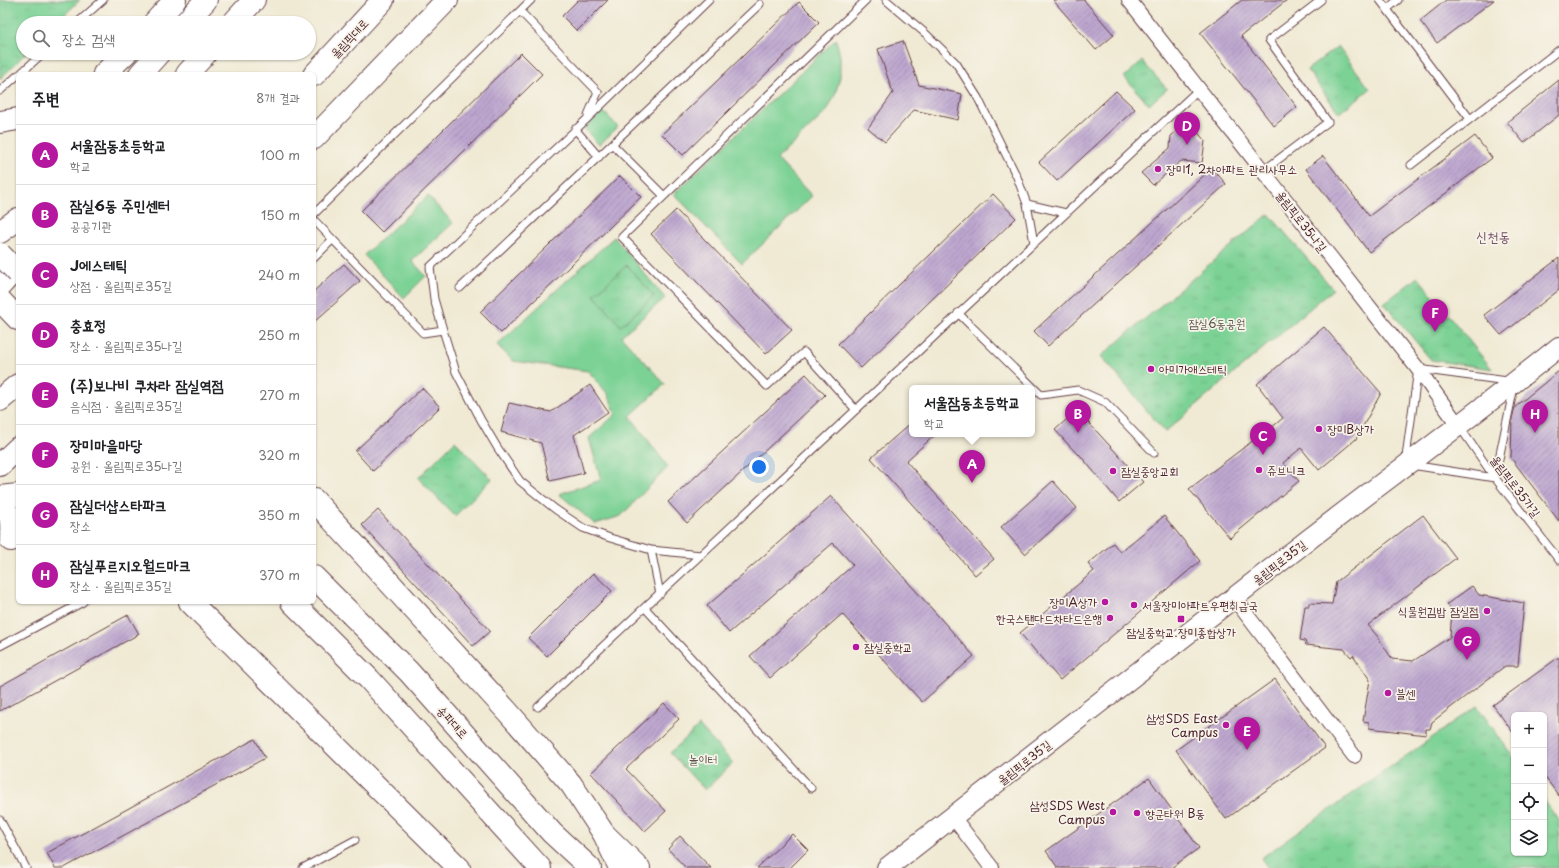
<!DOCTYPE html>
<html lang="ko">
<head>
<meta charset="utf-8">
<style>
  :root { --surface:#fff; --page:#f6f6f6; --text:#202124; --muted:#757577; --line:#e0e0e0; --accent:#b5179e }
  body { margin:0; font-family:"Playpen Sans","Poor Story",sans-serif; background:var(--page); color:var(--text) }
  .controls { position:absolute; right:12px; bottom:12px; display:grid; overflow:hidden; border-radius:6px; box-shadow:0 1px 3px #0004 }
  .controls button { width:36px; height:36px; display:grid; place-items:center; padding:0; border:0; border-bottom:1px solid var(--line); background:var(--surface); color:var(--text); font:20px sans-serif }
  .you { position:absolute; left:759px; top:467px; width:14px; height:14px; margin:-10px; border:3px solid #fff; border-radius:50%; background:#1a73e8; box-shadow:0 0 0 6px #1a73e833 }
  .badge { display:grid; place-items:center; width:26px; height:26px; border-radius:50%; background:var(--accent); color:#fff; font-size:13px; font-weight:700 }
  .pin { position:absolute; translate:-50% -33px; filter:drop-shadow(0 1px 2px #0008) }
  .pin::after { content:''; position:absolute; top:21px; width:14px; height:12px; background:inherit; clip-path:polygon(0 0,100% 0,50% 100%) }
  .popup { position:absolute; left:909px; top:385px; width:126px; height:52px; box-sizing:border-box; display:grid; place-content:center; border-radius:6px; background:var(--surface); filter:drop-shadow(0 1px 3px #0005); font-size:13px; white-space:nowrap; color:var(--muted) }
  .popup b { font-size:15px; color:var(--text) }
  .popup::after { content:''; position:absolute; left:50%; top:100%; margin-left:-8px; border:8px solid transparent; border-top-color:var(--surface) }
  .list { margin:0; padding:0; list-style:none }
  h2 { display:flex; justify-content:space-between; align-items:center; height:52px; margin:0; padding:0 16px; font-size:17px }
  h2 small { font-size:13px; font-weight:400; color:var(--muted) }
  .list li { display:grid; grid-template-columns:26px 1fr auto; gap:12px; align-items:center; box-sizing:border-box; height:60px; padding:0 16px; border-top:1px solid var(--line) }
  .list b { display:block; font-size:15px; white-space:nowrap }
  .list p { margin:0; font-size:13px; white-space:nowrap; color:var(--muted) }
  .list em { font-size:13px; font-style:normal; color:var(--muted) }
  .icon { flex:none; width:22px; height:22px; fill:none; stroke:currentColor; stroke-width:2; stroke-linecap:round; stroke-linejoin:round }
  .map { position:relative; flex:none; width:1559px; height:868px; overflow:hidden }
  .search { position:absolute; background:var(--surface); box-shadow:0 1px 3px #0004; left:16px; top:16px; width:300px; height:44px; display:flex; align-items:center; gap:10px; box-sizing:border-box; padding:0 14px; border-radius:22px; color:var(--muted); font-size:15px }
  .panel { position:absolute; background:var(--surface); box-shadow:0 1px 3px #0004; left:16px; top:72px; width:300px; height:532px; border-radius:6px }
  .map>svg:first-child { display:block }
  .grass { fill:#7cd295; stroke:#637860 }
  .park { fill:url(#park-tufts); stroke:#637860 }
  .building { fill:url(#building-hatch) }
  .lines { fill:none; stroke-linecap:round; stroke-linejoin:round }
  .lane-casing { stroke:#633d44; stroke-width:9 }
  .street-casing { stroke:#633d44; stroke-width:16 }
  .secondary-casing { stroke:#633d44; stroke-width:22 }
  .primary-casing { stroke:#633d44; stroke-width:24 }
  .highway-casing { stroke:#633d44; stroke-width:24 }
  .lane { stroke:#fff; stroke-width:7 }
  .street { stroke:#fff; stroke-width:14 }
  .secondary { stroke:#fff; stroke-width:20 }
  .primary { stroke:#fff; stroke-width:22 }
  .highway { stroke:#fff; stroke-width:22 }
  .primary-bridge-casing { stroke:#633d44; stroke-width:24; stroke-linecap:butt }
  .primary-bridge { stroke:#fff; stroke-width:22 }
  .poi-dot { fill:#b5179e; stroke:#f7f3e8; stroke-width:1.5 }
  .labels { text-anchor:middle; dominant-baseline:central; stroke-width:3.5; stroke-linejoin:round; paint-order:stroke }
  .street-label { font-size:12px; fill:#4a1f2b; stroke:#f7f3e8 }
  .poi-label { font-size:12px; fill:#4a1f2b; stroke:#f7f3e8; text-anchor:start }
  .park-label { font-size:12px; fill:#59554b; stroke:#f7f3e8 }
  .quarter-label { font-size:14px; fill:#734f65; stroke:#f7f3e8 }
</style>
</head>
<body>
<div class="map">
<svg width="1559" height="868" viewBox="0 0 1559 868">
  <defs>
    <pattern id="park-tufts" width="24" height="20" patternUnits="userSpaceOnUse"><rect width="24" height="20" fill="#7cd295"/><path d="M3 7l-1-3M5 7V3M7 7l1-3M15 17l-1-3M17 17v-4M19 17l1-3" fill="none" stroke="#6db481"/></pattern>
    <pattern id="building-hatch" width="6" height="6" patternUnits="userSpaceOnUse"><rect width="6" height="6" fill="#bea7d0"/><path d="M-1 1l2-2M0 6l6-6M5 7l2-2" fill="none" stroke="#9c87a9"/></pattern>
  </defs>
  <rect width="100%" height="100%" fill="#f7f3e8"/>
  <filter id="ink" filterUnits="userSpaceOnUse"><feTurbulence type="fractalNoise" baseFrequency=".025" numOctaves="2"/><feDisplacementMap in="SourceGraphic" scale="8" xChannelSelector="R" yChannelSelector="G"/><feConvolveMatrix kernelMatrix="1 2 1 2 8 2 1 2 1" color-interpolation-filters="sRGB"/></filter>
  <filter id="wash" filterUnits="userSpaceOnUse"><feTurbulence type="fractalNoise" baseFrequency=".012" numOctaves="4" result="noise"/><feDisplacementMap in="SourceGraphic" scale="16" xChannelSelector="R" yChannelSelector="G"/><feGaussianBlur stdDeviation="0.9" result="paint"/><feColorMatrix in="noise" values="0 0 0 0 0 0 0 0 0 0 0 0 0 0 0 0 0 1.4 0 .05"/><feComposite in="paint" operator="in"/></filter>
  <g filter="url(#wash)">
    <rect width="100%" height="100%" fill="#f0ead4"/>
    <path class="grass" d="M836,39l4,17v21l-5,18 -8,16 -50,48 35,37 -70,68 -68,-70z
      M603,111l15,16 -19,18 -15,-17z
      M428,196l25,27 -41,38 14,15 -22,22 -40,-43z
      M614,237l51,61 -44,38 44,48 -35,32 38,51 -47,49 -26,8 -36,-30 42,-14 -12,-42 27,-24 -8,-20 -20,-23 -75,-10 -16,-16z"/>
    <path class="park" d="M0,0h80l-24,23h-33v30h3l-26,26z
      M1338,46l32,43 -31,24 -32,-43z
      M1142,61l25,28 -18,16 -25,-28z
      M1269,214l64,75 -168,143 -64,-76z
      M627,265l27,31 -33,30 -27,-31z
      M1418,277l74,92 -61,-9 -47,-57z
      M455,441l37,38 -37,37 -37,-38z
      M1477,706l37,52v95h30v-53l15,21v47h-291l-7,-10z
      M699,726l34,37 -28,27 -35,-37z"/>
    <g id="blocks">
      <path class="building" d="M578,0h30l-31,31 -15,-15z
        M1053,0h31l30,35 -18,15z
        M1242,0h45l-46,36 56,71 -23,19 -74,-93z
        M1446,0h48l-57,43 -17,-22z
        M799,2l20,20 -136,133 -21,-21z
        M903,41l16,44 43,9 -4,26 -44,-10 -29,32 -17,-14 25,-35 -15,-44z
        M521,53l21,21 -160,158 -21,-21z
        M1559,80v35l-35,28 -17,-21z
        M1116,91l19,18 -78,72 -18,-19z
        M1181,127l14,2 10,12 -3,22 -21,-2 -28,24 -12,-12 29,-25 1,-12z
        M1475,136l17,22 -123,94 -63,-83 17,-13 46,60z
        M1212,168l14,16 -178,162 -14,-15z
        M620,176l21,21 -140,136 -21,-21z
        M993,194l23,24 -155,150 -23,-24z
        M676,210l116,120 -26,24 -115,-120z
        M1559,258v32l-58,45 -17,-20z
        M344,264l16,17 -46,41v-31z
        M1324,327l57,66 -25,46 -37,31 -18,-22 -18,15 16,18 -69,57 -41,-49 74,-56 1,1 19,-16 -26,-34z
        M1559,371v150l-48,-63 1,-39 3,-12z
        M806,374l19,21 -138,128 -19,-21z
        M590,385l18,27 -34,23 10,38 -34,8 -9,-38 -40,-11 8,-29 42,9z
        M422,388l18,19 -67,64 -18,-20z
        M1077,410l66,72 -24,20 -40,-48 -1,1 -23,-25z
        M912,422v12h24l-30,27 88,98 -19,16 -104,-117z
        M1053,481l24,27 -52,46 -24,-27z
        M831,496l143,160 -52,46 -80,-88 -72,64 -20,-22 103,-91 -20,-22 -104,90 -22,-27z
        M378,510l112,121 -17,15 -111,-121z
        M1423,515l33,43 -88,67 10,12 14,22 21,2 37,-24 2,-26 -5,-7 25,-18 7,9 45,8 -6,63h-13l-73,56 -2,7h-4v6l-57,-7v-6l-6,-1 7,-41 -17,-25 -2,2 -7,-8 -38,-4 -1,-4 -5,-1 5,-34h4v-3l23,1 4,-22z
        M1164,516l36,45 -140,119 -40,-47 74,-62 -6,-7 25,-21 7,9z
        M593,573l19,18 -65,65 -19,-18z
        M128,615l11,19 -139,77v-25z
        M1559,657v139l-15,-20v-61h-30v19l-21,-29z
        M1275,679l50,69 -99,71 -50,-69z
        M664,703l15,16 -53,50 40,42 -21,20 -54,-58z
        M255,739l10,19 -201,110h-9l-8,-15z
        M1149,778l50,70 -28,20h-113l-12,-17z
        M792,834l16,16 -18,18h-33z
        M680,836l31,32h-25l-18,-19z"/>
    </g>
  </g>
  <g filter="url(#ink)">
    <use href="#blocks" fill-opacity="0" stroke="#633d44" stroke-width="1"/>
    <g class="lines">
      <defs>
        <path id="lane" d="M886,0l39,33 31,30 22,35 39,79 10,27 7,39
          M1380,0l90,119
          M1387,9l11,-9
          M520,11l78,81 -10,23
          M77,23l26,-23
          M20,74l23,-21
          M0,91l18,-16
          M575,129l24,28
          M612,144l52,52
          M1411,165l148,-115
          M1263,171l65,-49 -59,-82 52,-40
          M1027,204l39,9
          M314,214l217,-214
          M314,220l109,113 20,-3 -9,-31 -4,-32 157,-148 122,-119
          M314,258l18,-18
          M460,288l300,-284
          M958,313l83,82 37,-5 27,12 49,51
          M443,330l13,42 25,48 16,27 23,34 35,28 28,19 27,10 41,12 50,5
          M1418,369l97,13 -20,96 -90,-14z
          M856,410l-52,-58 -37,34 -145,-149 244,-237
          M1459,426l36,52 64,82
          M651,550l9,44
          M645,608l166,180
          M0,646l83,-44
          M538,707l661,-618
          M0,820l26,48
          M303,868l52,-28"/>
        <path id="street" d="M1129,0l289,369 40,56
          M1234,598l120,158
          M953,817l39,51"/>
        <path id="secondary" d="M887,868c141,-109 280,-219 421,-328 84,-65 169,-127 251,-193"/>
        <path id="primary" d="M0,300l18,19
          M314,577l95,95 143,161 38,35
          M292,602l77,77 171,189
          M604,834l35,34"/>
        <path id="highway" d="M154,23l21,-23
          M185,23l21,-23
          M233,23l21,-23
          M104,74l22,-21
          M140,74l19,-21
          M187,74l19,-21
          M314,75l69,-75
          M0,122l18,-3
          M314,138l133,-138
          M0,232l18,-13
          M0,286l18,-20
          M0,400l18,-15
          M0,465l18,-17
          M0,497l18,-2
          M314,500l193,211 64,73 33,50 16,34
          M0,506c14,5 11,22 11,34
          M190,602l269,266"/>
      </defs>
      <use href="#lane" class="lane-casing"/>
      <use href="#street" class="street-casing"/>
      <use href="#secondary" class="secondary-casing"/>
      <use href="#primary" class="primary-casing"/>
      <use href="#highway" class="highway-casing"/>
      <use href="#lane" class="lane"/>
      <use href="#street" class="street"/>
      <use href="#secondary" class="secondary"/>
      <use href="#primary" class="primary"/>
      <use href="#highway" class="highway"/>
      <defs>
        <path id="primary-bridge" d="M0,254l18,19"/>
      </defs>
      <use href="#primary-bridge" class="primary-bridge-casing"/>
      <use href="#primary-bridge" class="primary-bridge"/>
    </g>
  </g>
  <g class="poi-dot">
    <circle cx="1158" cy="169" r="4"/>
    <circle cx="1151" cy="369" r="4"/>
    <circle cx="1319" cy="429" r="4"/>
    <circle cx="1259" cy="470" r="4"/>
    <circle cx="1113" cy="471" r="4"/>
    <circle cx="1105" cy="602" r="4"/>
    <circle cx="1134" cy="605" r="4"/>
    <circle cx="1487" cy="611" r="4"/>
    <circle cx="1110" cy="618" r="4"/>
    <rect x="1177" y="615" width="8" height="8" rx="2"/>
    <circle cx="856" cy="647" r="4"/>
    <circle cx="1388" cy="693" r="4"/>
    <circle cx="1226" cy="725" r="4"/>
    <circle cx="1113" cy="812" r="4"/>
    <circle cx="1137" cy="813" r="4"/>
  </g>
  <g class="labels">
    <g class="street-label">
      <text transform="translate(349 38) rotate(-47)">올림픽대로</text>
      <text transform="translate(1302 221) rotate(52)">올림픽로35나길</text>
      <text transform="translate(1516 486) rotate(53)">올림픽로35가길</text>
      <text transform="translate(1279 562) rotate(-38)">올림픽로35길</text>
      <text transform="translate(453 722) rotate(48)">송파대로</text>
      <text transform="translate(1024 762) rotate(-38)">올림픽로35길</text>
    </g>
    <g class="poi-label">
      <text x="1166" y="169">장미1, 2차아파트 관리사무소</text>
      <text x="1159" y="369">아미가애스테틱</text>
      <text x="1327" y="429">장미B상가</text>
      <text x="1267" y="470">쥬브니크</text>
      <text x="1121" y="471">잠실중앙교회</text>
      <text x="1097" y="602" text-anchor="end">장미A상가</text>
      <text x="1142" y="605">서울장미아파트우편취급국</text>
      <text x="1479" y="611" text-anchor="end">식물원김밥 잠실점</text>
      <text x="1102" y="618" text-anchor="end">한국스탠다드차타드은행</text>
      <text x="1181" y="632" text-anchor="middle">잠실중학교.장미종합상가</text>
      <text x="864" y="647">잠실중학교</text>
      <text x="1396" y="693">블센</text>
      <text x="1218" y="718" text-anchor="end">삼성SDS East<tspan x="1218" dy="14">Campus</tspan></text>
      <text x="1105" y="805" text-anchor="end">삼성SDS West<tspan x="1105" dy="14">Campus</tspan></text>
      <text x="1145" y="813">향군타워 B동</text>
    </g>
    <g class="park-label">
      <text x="1217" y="323">잠실6동공원</text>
      <text x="703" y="759">놀이터</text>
    </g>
    <g class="quarter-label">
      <text x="1493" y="236">신천동</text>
    </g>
  </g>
</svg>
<div class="controls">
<button>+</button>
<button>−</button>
<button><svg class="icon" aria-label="locate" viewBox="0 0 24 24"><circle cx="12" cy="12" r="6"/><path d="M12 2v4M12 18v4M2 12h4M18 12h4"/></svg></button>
<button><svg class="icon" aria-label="layers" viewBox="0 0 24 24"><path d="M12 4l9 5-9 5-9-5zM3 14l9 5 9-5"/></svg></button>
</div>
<div class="you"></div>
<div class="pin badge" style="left:972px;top:483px">A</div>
<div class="popup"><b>서울잠동초등학교</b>학교</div>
<div class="pin badge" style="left:1078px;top:433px">B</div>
<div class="pin badge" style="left:1263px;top:455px">C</div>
<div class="pin badge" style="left:1187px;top:145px">D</div>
<div class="pin badge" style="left:1247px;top:750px">E</div>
<div class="pin badge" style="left:1435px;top:332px">F</div>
<div class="pin badge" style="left:1467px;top:660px">G</div>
<div class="pin badge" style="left:1535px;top:433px">H</div>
<div class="search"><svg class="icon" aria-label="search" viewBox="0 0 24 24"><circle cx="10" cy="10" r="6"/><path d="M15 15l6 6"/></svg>장소 검색</div>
<section class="panel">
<h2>주변<small>8개 결과</small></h2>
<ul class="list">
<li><span class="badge">A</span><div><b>서울잠동초등학교</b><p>학교</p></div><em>100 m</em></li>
<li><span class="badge">B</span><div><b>잠실6동 주민센터</b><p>공공기관</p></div><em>150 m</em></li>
<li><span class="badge">C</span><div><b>J에스테틱</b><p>상점 · 올림픽로35길</p></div><em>240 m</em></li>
<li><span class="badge">D</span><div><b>충효정</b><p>장소 · 올림픽로35나길</p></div><em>250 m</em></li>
<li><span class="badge">E</span><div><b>(주)보나비 쿠차라 잠실역점</b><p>음식점 · 올림픽로35길</p></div><em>270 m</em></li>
<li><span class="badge">F</span><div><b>장미마을마당</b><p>공원 · 올림픽로35나길</p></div><em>320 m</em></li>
<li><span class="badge">G</span><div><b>잠실더샵스타파크</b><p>장소</p></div><em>350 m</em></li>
<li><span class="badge">H</span><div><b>잠실푸르지오월드마크</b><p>장소 · 올림픽로35길</p></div><em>370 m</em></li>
</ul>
</section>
</div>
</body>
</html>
